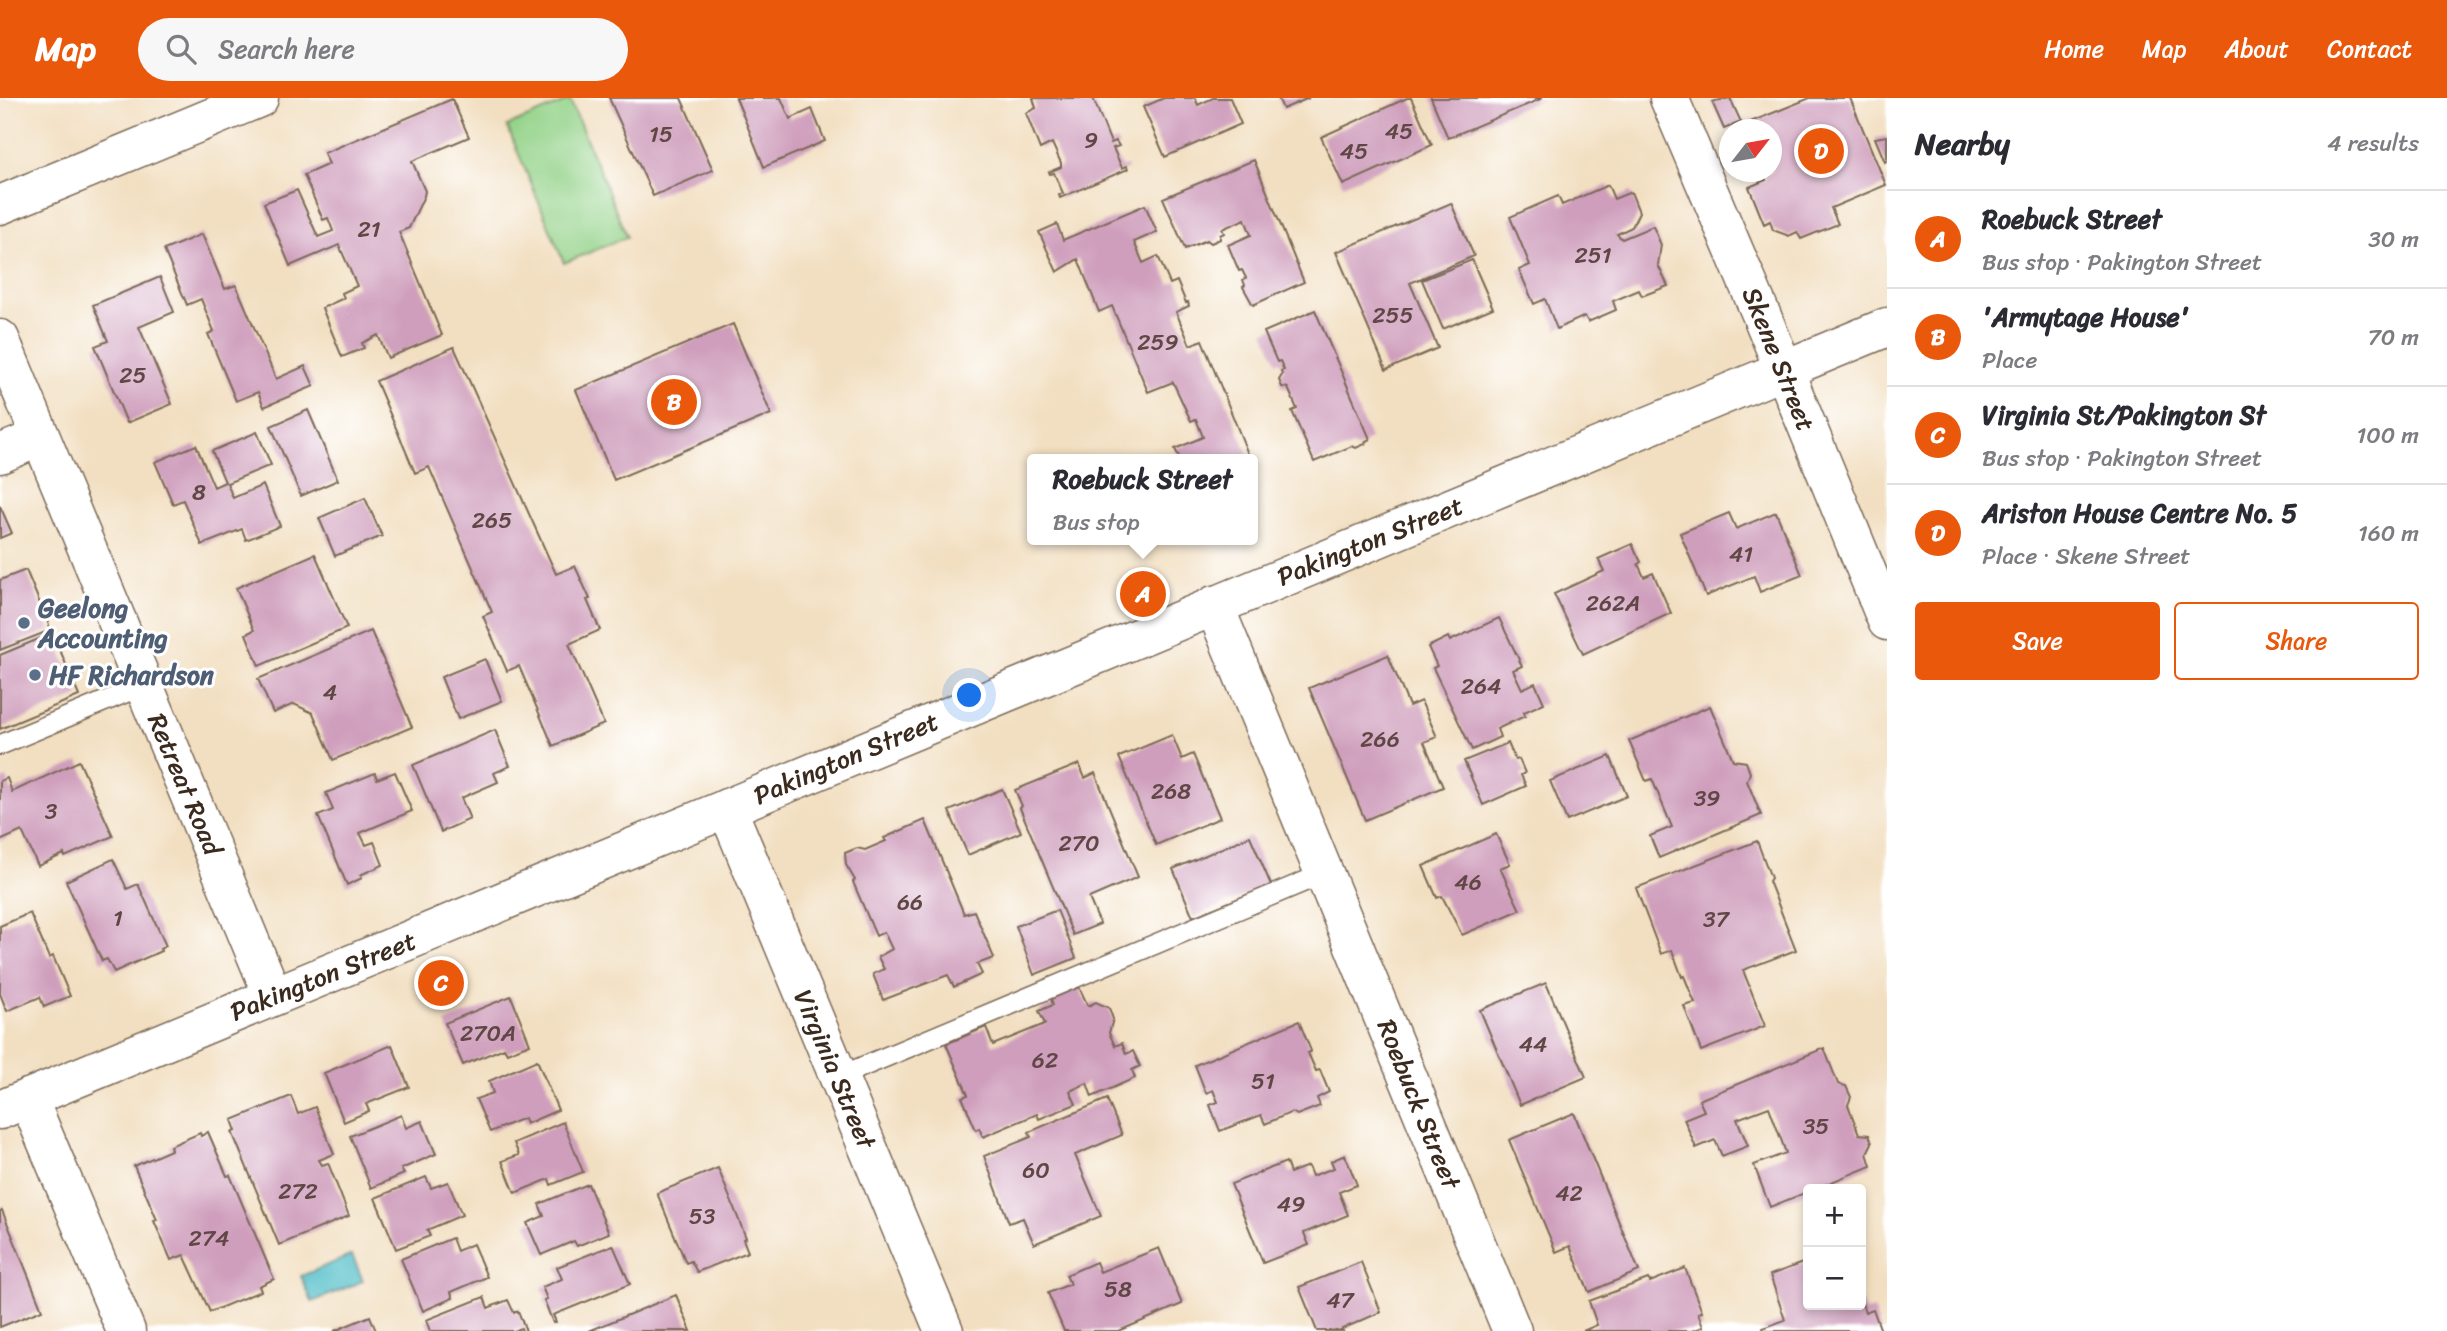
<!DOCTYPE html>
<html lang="en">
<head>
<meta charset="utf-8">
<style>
  :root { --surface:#fff; --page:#f7f7f7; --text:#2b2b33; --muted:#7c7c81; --line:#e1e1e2; --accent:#ea580c }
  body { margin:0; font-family:Sriracha,sans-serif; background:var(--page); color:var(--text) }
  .controls { position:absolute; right:21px; bottom:21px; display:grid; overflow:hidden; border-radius:7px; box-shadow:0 4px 10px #0003 }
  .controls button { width:63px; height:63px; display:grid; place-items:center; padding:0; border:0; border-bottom:2px solid var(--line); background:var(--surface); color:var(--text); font:35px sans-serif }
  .compass { position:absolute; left:1719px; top:21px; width:63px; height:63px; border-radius:50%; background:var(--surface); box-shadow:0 4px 10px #0003; rotate:59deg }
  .you { position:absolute; left:970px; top:598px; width:24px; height:24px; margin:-18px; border:5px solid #fff; border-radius:50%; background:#1a73e8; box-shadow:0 0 0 10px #1a73e833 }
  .badge { display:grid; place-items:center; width:46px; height:46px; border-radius:50%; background:var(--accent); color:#fff; font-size:23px; font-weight:700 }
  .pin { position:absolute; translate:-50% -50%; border:4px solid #fff; box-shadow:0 2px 7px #0006 }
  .popup { position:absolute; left:1027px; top:356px; width:231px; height:91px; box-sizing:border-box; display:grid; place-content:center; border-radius:7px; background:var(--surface); filter:drop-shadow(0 2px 5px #0005); font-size:23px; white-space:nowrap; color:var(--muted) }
  .popup b { font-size:26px; color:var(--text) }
  .popup::after { content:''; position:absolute; left:50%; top:100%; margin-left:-14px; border:14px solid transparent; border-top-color:var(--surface) }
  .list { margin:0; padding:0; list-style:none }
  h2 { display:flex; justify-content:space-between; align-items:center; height:91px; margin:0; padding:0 28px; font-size:30px }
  h2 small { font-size:23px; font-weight:400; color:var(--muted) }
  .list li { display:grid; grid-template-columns:46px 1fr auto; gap:21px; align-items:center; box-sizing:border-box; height:98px; padding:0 28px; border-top:2px solid var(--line) }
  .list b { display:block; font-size:26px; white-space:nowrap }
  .list p { margin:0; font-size:23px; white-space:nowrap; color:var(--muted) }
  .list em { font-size:23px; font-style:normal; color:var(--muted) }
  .actions { display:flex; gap:14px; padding:21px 28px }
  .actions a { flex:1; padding:16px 0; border:2px solid var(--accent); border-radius:7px; text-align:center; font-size:24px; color:var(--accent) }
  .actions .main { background:var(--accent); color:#fff }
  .icon { flex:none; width:38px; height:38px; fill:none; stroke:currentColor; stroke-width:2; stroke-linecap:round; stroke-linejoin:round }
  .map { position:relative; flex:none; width:1887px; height:1233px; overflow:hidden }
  header { display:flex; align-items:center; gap:42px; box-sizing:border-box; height:98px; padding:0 35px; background:var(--accent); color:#fff }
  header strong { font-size:33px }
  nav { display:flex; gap:38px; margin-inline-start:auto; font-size:24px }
  .search { width:490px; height:63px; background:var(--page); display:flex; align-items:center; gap:18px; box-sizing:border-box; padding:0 24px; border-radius:38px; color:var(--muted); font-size:26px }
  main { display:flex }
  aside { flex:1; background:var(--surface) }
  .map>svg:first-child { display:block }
  .grass { fill:#94d38a; stroke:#687e54; stroke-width:2 }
  .water { fill:#4fbdc7; stroke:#457472; stroke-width:2 }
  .building { fill:#cf9ebc }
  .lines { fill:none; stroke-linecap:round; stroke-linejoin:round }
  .service-casing { stroke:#7b6957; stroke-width:22 }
  .minor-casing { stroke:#7b6957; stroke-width:41 }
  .tertiary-casing { stroke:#7b6957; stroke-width:41 }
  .service { stroke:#fff; stroke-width:19 }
  .minor { stroke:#fff; stroke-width:38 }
  .tertiary { stroke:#fff; stroke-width:38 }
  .service-dot { fill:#5c6f8a; stroke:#fff; stroke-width:2.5 }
  .labels { text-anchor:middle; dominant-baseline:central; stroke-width:6; stroke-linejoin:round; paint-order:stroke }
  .number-label { font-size:23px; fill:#604746 }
  .street-label { font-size:26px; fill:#3b2a1e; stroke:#fff }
  .service-label { font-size:26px; font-weight:bold; fill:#4e5e75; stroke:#fff; text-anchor:start }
</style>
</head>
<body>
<header>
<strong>Map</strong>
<div class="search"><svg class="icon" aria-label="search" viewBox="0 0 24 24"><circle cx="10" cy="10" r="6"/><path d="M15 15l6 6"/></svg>Search here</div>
<nav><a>Home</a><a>Map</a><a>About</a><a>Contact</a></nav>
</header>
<main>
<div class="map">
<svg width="1887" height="1233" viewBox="0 0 1887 1233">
  <rect width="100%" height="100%" fill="#fff"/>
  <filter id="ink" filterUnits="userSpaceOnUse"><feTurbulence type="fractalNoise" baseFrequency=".0143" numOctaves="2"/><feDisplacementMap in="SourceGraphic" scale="14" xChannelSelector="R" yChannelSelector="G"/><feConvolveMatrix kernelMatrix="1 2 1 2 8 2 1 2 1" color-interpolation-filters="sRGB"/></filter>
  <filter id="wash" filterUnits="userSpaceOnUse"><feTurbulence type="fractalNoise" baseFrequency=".00686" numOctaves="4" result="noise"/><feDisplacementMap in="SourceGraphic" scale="28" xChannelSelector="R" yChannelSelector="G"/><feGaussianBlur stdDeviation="1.57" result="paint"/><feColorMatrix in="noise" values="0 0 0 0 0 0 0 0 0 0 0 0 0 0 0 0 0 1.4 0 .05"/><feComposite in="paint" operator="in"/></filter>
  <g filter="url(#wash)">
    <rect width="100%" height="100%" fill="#f2dfc1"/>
    <path class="grass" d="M570,2l57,137 -63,26 -57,-137z"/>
    <path class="water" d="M352,1157l11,26 -51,21 -11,-26z"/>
    <g id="blocks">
      <path class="building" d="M609,0h72l32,72 -60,26z
        M736,0h45l9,21 22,-10 13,32 -61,26z
        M1033,0h60l18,45 5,-2 3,5 -6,2 9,20 5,-2 1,3 -68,29 -1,-3 4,-2 -9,-20 -4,1 -1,-2 12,-5v-4l-9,-20 -12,6 -14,-36 10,-5z
        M1164,0h31l3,7 15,-7h17l11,26 -76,33 -22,-50z
        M1278,0h31l-26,11z
        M1407,0h4l21,47 -89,40 -22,-48z
        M1431,0h112l-95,40z
        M1730,0l11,24 -17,7 -12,-27z
        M1810,0h40l36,87 -55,23 7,16 -37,15 -4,-7 -8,4 -16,-6 -3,-9 -6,3 -15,-37 17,-7 -4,-8h10v-42h-27l-2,-5z
        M452,1l17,38 -57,24 13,30 -1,5 -15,32 -10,4 43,103 -54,23 -10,-23 -16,8 2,5 -22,9 -20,-49 22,-10 -2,-5 15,-7 -18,-41 -49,21 -26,-63 33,-13 21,47 15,-6 -5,-13 -5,2 -19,-45 25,-11 -5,-11z
        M1887,38v24l-2,2 -10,-24z
        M1254,62l50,122 -51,23 -10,-18 2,-2 -2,-5 3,-2 -4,-8 -3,1 -11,-26 23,-10 -6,-16 -23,10 2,4 -4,2v4l-9,4 -4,-3 -22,9 -22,-51z
        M1608,87l6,14 17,-7 8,20 -7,15 -15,7 5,5 31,-13 8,19 -3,20 10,21 -26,10 -3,-6 -26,11 3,9 -28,12 -3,-6 -28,13 -12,-30 -11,5 -15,-34 11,-5 -20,-48 48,-21 4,9z
        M1451,105l23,53 -64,27 28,65 -52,22 -50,-118z
        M1145,107l12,27 -23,10 9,21 15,-7 12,28 7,-3 9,22 2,-1 1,4 -13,6 14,33 12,-5 48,119h-70l-5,-10 28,-12 -7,-18 -5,2 -18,-39 -25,10 -36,-86 -13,6 -21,-53 -21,13 -18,-40 18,-8 6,16z
        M202,136l23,55 11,-4 40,94 29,-13 9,20 -50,21 -6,-15 -22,9 -28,-67 6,-3 -13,-32 -14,6 -23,-55z
        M1472,162l21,48 -50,21 -21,-49z
        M160,179l14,35 -35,15 33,77 -45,19 -32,-77 13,-5 -15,-36z
        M1315,212l55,129 -4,2 -1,3 -9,4 -4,-2 -38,16 -22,-51 5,-2 -9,-21 -6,-1 -3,-7 3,-5 -1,-4 3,-1 -4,-9 -3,1 -13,-30z
        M733,226l38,90 -157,66 -38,-90z
        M454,249l102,227 19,-8 15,33 -3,1 13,30 -31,14 35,80 -51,22 -34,-80 -12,5 -24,-55 9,-4 -63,-145 -14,6 -39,-92z
        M308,312l30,70 -37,16 -30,-70z
        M257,334l14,33 -44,18 6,15 30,-13 17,41 -34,14 -4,-11 -40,16 -19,-45 -10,4 -18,-42 41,-17 18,42 11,-5 -13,-31z
        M365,400l17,38 -47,20 -16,-38z
        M0,408l12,27 -12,5z
        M1776,414l26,63 -42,17 -6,-16 -48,20 -26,-63 49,-20 7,16z
        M1632,446l9,18 -3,2 6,13 9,-4 18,40 -88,41 -29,-60 50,-23 -6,-12z
        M315,456l32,74 -88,38 -13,-32 8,-4 -18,-42z
        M26,472l25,60 -51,20v-70z
        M1499,520l23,48 -9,4 9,19 13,-6 9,20 -20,9 1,4 -28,13 3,8 -28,13 -39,-82 4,-2 -9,-19 20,-10 2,4z
        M371,533l41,96 -79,33 -20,-47 -19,-9 -21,9 -15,-34z
        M53,535l26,63 -79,33v-74z
        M1388,557l21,51 12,-5 16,36 -13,5 19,45 -78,33 -56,-132z
        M485,561l17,42 -44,18 -17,-42z
        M1710,608l23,54 13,2 4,11 -3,8 14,34 -102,43 -9,-22 22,-9 -20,-48 -6,2 -17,-40z
        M495,632l15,36 -16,7 4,9 -37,16 9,21 -29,13 -28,-67z
        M1172,637l10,24 11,-5 27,64 -64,27 -37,-88z
        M1508,645l7,17 4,-1 6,14 -4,2 5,11 -43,19 -19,-44z
        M1610,658l17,40 -60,25 -17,-40z
        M79,663l34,75 -48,21 -1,-3 -26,12 -16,-35 -22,10v-60l7,-3 5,14z
        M1079,666l6,14 10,-5 43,104 -49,21 11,26 -27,11 -53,-127 2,-2 -7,-16z
        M395,674l17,39 -52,22 6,12 8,-3 9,23 -23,10 2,3 -15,7 -29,-69 15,-6 -7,-17 49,-20 2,6z
        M1002,691l19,43 -53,23 -19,-44z
        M925,722l39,94 10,-3 20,47 -17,6 5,10 -28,13 -6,-12 -65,25 -10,-26 11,-5 -6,-12 14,-8 -8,-17 -8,4 -23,-54 2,-2 -9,-15 -1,-12 12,-5 8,2 21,-9 -2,-3z
        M1496,736l14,30 -10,4 20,42 -58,25 -20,-39 -5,2 -14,-32z
        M1250,738l21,49 -78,32 -20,-48z
        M1757,743l14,37 -2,3 27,69 -53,20 22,56 -64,25 -17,-45 11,-3 -11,-27 -2,1 -10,-27 -11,4 -25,-66z
        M113,761l14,30 11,-5 28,62 -6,3 1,2 -47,21 -7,-13 -5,2 -36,-80z
        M1057,812l19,48 -42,17 -18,-49z
        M30,815l19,45 4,-2 17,40 -26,11 -4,-10 -33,14 -7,-17v-68z
        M1546,885l40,94 -66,28 -40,-95z
        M1079,889l9,19 8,-4 13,6 4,11 -4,14 6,13 7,-3 4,11 7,-3 7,15 -8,4 3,8 -43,19 -5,-14 -17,8 6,13 -37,15 -2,-5 -54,23 -4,-9 -3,2 -14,-33 6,-2 -22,-51 40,-17 7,18 52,-21 -6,-13 14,-6 -2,-6z
        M511,898l19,48 -23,9 -3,-5 -41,17 -18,-42z
        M1299,923l12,30 -3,2 8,18 4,-1 9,22 -12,6 3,8 -23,9 -5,-3 -27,12 -4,-9 -41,16 -10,-26 8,-3 -5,-12 -7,3 -11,-28z
        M392,947l17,42 -43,17 3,7 -25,11 -20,-49z
        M1824,950l14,36 8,2 5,11 -3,8 11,29 10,1 3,8 -5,10 4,13 -101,41 -16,-42 32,-12 -17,-46 -32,12 11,27 -26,10 -7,-16 -19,8 -12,-29 20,-8 -5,-11z
        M537,962l21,50 -32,14 -2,-6 -34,14 -14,-33 17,-6 -4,-12z
        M291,998l7,18 17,-7 19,47 -15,6 3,5 6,-2 21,53 -70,29 -47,-113 4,-1 -4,-11z
        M1107,1001l15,36 -47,20 26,61 -67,28 -11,-26 -14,5 -25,-67 47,-19 -2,-5z
        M1574,1015l65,158 -50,21 -19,-46 -14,6 -47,-112z
        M401,1017l5,13 16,-7 14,33 -35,15 3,5 -33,14 -21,-52z
        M563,1024l20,50 -32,13 -2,-6 -34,14 -13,-32 17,-6 -5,-12z
        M208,1034l19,44 3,-1 44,104 -15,7 2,5 -51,21 -26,-57 -13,5 -17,-39 3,-1 -23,-54 37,-16 -1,-4 30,-13 1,3z
        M1345,1057l12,30 -18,7 9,23 -44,18 5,12 -46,18 -32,-79 55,-22 4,11 18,-7 4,10 22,-8 -3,-7z
        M718,1070l28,70 -3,1 5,13 -51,20 -6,-11 -5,2 -29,-70z
        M426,1079l5,11 17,-6 14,33 -35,15 3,6 -34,13 -21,-51z
        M588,1086l21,49 -32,13 -3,-5 -33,14 -14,-32 17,-7 -5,-12z
        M2,1112l40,100 -42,17v-116z
        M452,1140l5,13 16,-7 14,33 -36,15 2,6 -30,13 -22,-52z
        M613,1147l17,39 -77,31 3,7 -3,1 -9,-23 3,-1 -5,-12 20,-8 -5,-12z
        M1159,1150l23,56 -63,27h-55l-16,-38 22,-9 -4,-9 30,-13 4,10z
        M1808,1163v44h53v-5l4,12 8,-3 8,22h-117l-1,-3 22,-8 -15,-45z
        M1361,1164l20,50 -39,17 1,2h-26l-18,-44z
        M1685,1170l17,44 -4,1 5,14 -11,4h-109l14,-6 -8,-24 59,-22 2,3z
        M676,1197l15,36h-102z
        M484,1199l4,11 20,-8 6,13 4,-2 8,20h-4l-1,-3 -7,3h-84l-4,-11z
        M370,1218l6,15h-42z"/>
    </g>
  </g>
  <g filter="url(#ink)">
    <use href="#blocks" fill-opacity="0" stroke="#7b6957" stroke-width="2"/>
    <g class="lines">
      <defs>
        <path id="service" d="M0,647l144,-60
          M838,979l487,-204"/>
        <path id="minor" d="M1669,0l92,216 126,307
          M0,107l259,-107
          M0,241l273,657
          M0,356l40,-17
          M1214,507l298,726
          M727,710l217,523
          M28,1000l98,233"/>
        <path id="tertiary" d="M0,1012l1887,-783"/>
      </defs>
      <use href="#service" class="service-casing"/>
      <use href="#minor" class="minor-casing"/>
      <use href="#tertiary" class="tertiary-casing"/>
      <use href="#service" class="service"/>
      <use href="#minor" class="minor"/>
      <use href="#tertiary" class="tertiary"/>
    </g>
  </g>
  <g class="service-dot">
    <circle cx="24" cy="525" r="7"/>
    <circle cx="35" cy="577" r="7"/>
  </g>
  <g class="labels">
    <g class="number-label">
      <text x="1399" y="33">45</text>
      <text x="661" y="36">15</text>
      <text x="1091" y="42">9</text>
      <text x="1354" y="53">45</text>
      <text x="369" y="131">21</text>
      <text x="1593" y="157">251</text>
      <text x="1393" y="217">255</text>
      <text x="1158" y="244">259</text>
      <text x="133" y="277">25</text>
      <text x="199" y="394">8</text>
      <text x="492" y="422">265</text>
      <text x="1741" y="456">41</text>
      <text x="1613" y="505">262A</text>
      <text x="1481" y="588">264</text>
      <text x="330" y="594">4</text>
      <text x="1380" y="641">266</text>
      <text x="1171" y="693">268</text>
      <text x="1707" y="700">39</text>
      <text x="51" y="713">3</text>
      <text x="1079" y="745">270</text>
      <text x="1468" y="784">46</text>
      <text x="910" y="804">66</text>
      <text x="118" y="820">1</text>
      <text x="1716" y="821">37</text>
      <text x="488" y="935">270A</text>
      <text x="1533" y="946">44</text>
      <text x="1045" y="962">62</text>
      <text x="1263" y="983">51</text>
      <text x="1816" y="1028">35</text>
      <text x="1036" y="1072">60</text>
      <text x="298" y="1093">272</text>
      <text x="1569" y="1095">42</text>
      <text x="1291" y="1106">49</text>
      <text x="702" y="1118">53</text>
      <text x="209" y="1140">274</text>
      <text x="1118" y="1191">58</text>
      <text x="1340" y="1202">47</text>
    </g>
    <g class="street-label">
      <text transform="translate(1779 261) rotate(68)">Skene Street</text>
      <text transform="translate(1370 443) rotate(-22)">Pakington Street</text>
      <text transform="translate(846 660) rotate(-23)">Pakington Street</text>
      <text transform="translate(185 686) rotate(67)">Retreat Road</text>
      <text transform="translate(323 878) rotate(-22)">Pakington Street</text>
      <text transform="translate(835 971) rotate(67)">Virginia Street</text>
      <text transform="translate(1419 1006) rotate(68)">Roebuck Street</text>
    </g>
    <g class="service-label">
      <text x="38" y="510">Geelong<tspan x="38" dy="30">Accounting</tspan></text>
      <text x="49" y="577">HF Richardson</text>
    </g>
  </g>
</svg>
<div class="controls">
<button>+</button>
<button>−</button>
</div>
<svg class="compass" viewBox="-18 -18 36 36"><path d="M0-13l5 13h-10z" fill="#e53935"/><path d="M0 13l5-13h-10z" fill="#7c7c81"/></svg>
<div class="you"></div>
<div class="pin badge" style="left:1143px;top:496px">A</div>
<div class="popup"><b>Roebuck Street</b>Bus stop</div>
<div class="pin badge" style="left:674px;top:304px">B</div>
<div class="pin badge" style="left:441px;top:885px">C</div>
<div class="pin badge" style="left:1821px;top:53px">D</div>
</div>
<aside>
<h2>Nearby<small>4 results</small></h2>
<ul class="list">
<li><span class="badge">A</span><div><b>Roebuck Street</b><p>Bus stop · Pakington Street</p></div><em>30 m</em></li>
<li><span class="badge">B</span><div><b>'Armytage House'</b><p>Place</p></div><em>70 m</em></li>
<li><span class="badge">C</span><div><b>Virginia St/Pakington St</b><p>Bus stop · Pakington Street</p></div><em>100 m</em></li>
<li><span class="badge">D</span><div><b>Ariston House Centre No. 5</b><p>Place · Skene Street</p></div><em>160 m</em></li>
</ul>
<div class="actions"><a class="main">Save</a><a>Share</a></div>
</aside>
</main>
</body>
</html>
